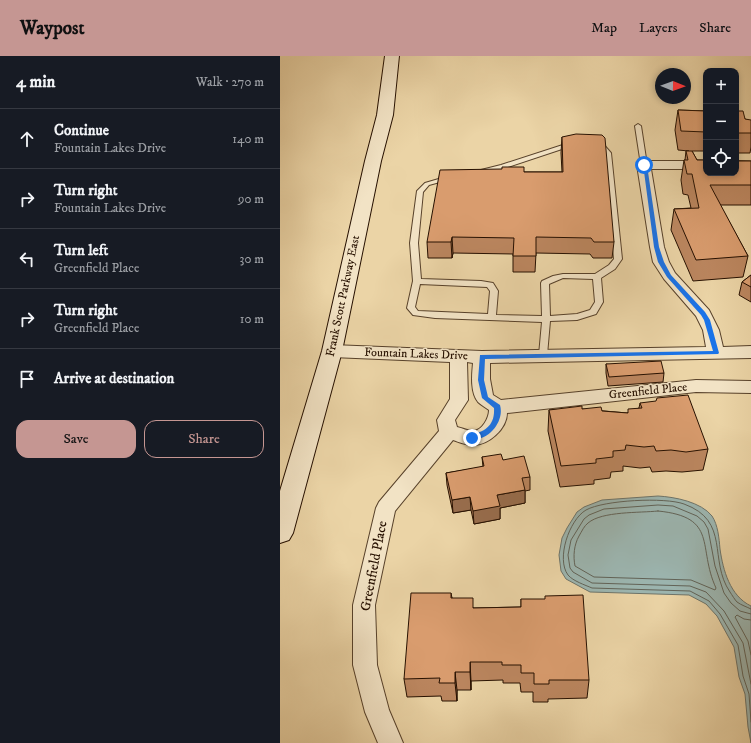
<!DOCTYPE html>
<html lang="en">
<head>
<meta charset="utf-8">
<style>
  :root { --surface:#171b24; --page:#20242c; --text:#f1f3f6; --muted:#9ea1a6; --line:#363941; --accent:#c59692 }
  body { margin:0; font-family:"IM FELL DW Pica",serif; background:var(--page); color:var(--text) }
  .controls { position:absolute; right:12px; top:12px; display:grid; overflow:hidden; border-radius:8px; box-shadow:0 2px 6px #0003 }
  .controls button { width:36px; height:36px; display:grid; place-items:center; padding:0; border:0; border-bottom:1px solid var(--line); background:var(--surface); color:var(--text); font:20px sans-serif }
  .compass { position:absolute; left:375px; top:12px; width:36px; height:36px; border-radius:50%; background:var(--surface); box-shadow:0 2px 6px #0003; rotate:91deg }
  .stop { position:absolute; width:12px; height:12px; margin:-9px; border:3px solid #1a73e8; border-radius:50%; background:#fff }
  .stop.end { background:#1a73e8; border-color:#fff; box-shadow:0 1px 4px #0008 }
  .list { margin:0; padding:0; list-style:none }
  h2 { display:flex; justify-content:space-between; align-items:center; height:52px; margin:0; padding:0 16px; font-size:17px }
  h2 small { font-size:13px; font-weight:400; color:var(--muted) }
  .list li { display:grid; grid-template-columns:26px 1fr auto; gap:12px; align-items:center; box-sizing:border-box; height:60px; padding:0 16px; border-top:1px solid var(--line) }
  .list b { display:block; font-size:15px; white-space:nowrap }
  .list p { margin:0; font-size:13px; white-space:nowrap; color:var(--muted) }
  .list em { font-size:13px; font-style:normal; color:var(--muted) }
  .actions { display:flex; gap:8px; padding:12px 16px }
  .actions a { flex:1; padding:9px 0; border:1px solid var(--accent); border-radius:12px; text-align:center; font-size:14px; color:var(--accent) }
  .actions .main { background:var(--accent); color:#111 }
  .icon { flex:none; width:22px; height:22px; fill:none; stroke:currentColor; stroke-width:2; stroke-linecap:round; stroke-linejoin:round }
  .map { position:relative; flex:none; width:471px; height:687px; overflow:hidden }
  header { display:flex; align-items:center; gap:24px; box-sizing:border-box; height:56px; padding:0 20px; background:var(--accent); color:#111 }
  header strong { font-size:19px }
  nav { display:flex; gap:22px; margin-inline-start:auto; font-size:14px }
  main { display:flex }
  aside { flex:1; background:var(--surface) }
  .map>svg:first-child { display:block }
  .water { fill:#9cb6b1; stroke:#6d746a }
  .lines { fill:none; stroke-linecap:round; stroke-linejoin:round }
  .shore { stroke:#616358; stroke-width:1 }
  .service-casing { stroke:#57412a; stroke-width:2 }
  .minor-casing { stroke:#57412a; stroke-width:2 }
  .secondary-casing { stroke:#261000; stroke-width:2 }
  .service { fill:#f2e3c5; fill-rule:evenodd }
  .minor { fill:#f2e3c5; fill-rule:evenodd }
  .secondary { fill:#f2e3c5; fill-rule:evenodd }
  .wall { fill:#bb865f; stroke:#261000 }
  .shaded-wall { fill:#986d4d; stroke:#261000 }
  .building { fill:#d99c6e; stroke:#261000 }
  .route { fill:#1a73e8 }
  .labels { text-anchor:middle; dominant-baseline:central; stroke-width:3; stroke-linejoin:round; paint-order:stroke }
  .street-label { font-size:12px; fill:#261000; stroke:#f2e3c5 }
  .near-street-label { font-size:14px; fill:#261000; stroke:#f2e3c5 }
</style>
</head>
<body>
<header>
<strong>Waypost</strong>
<nav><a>Map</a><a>Layers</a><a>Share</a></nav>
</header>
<main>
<aside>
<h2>4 min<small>Walk · 270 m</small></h2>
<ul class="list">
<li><svg class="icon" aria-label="ahead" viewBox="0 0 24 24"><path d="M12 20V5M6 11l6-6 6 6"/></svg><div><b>Continue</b><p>Fountain Lakes Drive</p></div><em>140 m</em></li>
<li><svg class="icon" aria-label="right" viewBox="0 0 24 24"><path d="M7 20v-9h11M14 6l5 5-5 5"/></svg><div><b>Turn right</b><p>Fountain Lakes Drive</p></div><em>90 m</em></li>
<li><svg class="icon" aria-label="left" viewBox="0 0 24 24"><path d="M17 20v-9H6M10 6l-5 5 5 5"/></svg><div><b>Turn left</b><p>Greenfield Place</p></div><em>30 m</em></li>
<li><svg class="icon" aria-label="right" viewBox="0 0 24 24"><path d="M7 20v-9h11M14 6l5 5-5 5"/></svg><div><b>Turn right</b><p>Greenfield Place</p></div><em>10 m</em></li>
<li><svg class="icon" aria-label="arrive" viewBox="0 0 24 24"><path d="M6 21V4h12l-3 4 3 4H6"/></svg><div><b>Arrive at destination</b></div></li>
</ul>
<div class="actions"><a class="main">Save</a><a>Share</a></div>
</aside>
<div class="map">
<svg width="471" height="687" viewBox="0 0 471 687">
  <rect width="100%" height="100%" fill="#ebd4a6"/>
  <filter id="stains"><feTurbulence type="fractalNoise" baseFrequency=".005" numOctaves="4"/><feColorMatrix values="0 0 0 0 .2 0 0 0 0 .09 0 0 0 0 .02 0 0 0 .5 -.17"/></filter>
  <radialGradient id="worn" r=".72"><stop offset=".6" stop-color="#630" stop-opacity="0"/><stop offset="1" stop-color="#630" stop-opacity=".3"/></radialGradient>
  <path class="water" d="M378,440c17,1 43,6 54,20 6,9 7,22 8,33 3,21 10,47 31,57v137l-3,-16 -3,-33 -6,-17 -5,-30 -17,-31 -11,-12 -17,-9 -99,-3 -24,-13 -5,-8 -2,-16 3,-17 5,-10 10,-16 7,-5 18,-7z"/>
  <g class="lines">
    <path class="shore" d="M378,455c61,6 39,36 58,77l-1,2 -24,-10 -97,-3 -19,-11c-2,-10 -1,-21 4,-30 3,-5 5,-10 9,-13 14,-12 52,-10 70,-12z
      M471,553c-4,-2 -10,-4 -14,-7 -2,-2 -5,-7 -7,-10 -22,-32 1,-71 -46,-88 -19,-7 -80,-4 -98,6 -17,10 -30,49 -18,65 5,6 17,10 24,13l98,3 19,10 11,13 18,31 5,31 6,18 2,28
      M471,558l-11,-3 -9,-8 -7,-10 -9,-27 -7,-37 -4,-7 -7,-6 -24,-10 -15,-1 -54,4 -15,6 -5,4 -13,21 -3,15 2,13 3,4 19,11 98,3 16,6 18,19 19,32 8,41
      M471,564l-7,-1 -7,-4 -2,2 13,24 3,14"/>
    <defs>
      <path id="service" d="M358,68l3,2 6,39 -3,2 -3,-2 -6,-39z
        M292,86l2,1v2l-69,23 -26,6 -3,-2 1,-1 24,-6z
        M316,86l8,3 7,8 11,106 -7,10 -14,9 2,24 -7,12 -19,6 -27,1 -3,34 -4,3 -4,-3 3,-33 -107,-4 -22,-3 -6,-7 6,-27 -3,-38 7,-52 8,-8 24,-7 3,2 -1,1 -22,6 -6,7 -5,51 3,36 60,2 12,2 5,8 -2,24 46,1 -1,-33 1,-2 11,-5 10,-2h32l14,-9 5,-6 -9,-106 -5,-6 -6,-2v-2zM283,222l30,1 2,23 -5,8 -13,4 -27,2 -1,-32zM140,228l67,3 3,4 -2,23 -70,-3 -3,-4z"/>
      <path id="minor" d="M364,105h62v8h-55l13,78 5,15 6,11 34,37 10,20 4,17 28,-1v12l-261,5v16l3,16 8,5 195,-20 55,1v12l-55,-1 -189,21c0,16 -19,33 -35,32 -6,0 -13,-3 -19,-5l-58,71 -20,94 2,60 12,45 14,33h-25l-13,-31 -12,-47v-60l23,-97 3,-6 60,-71 -2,-11 13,-21v-37l-118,-5 -6,-2 -3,-4 3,-4 6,-2 150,6 224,-4 -3,-17 -7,-14 -32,-37 -11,-17 -3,-15 -13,-82 2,-3zM187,306l6,1c-1,11 -3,29 5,39 3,3 7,5 11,8 0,8 -7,21 -16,21 -5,0 -11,-3 -16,-4l-2,-7 13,-20z"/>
      <path id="secondary" d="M105,0h14l-6,59 -12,46 -39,190 -49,182 -4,7 -9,3v-52l42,-140 43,-190 12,-46z"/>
    </defs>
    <use href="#service" class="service-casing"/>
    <use href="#minor" class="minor-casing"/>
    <use href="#secondary" class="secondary-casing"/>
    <use href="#service" class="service"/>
    <use href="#minor" class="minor"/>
    <use href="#secondary" class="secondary"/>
  </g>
  <path class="wall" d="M398,54l28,1v40h-14l5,9 54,1v44h-31l28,51 -5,21 -50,4 -22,-51 3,-21 17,-1 -3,-13 -5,-1 -2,-14 3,-20h1l1,-9h3l-11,-1 -3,-20z
    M456,55l9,8 6,2v26l-1,6h-14z
    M282,81l52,105 -2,16h-19l-3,-4 -54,-1 -1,19h-22v-18l-60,-1 -1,5h-24l-1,-16 97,-70h38l-1,-19z
    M471,219v27l-12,-7 3,-13z
    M326,308l58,9 -1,9 -55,4 -2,-13z
    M360,347l68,46 -5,21 -21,2 -16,-1 -14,1 -2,-5 -10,1 -17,-2v5l-12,1 -1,6 -16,2v4l-34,3 -12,-56 1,-21 33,-1 45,4 12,-5z
    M202,401l21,3 27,17v13l-5,1v12l-25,5v11l-26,5 -3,-14 -18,3 -6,-28 -1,-12 37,-6z
    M171,537l1,5 22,10 47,-1v-8l68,81 -2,18 -39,1v3h-15v-10h-12l-1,-9h-17v-3l-32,1v9h-14v11h-15l-1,-5 -34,1 -3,-18z"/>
  <path class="shaded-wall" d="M172,181l1,16 -1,5 -1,-16z
    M245,434v13l-25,5v11l-26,5 -1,-13 24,-16z
    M190,441l1,13 -18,3 -1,-13z
    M190,606l1,19v9l-1,-18z
    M175,616l2,18v11l-2,-18z"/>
  <path class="building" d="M398,54l28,1v21l-25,-1z
    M456,55h7l2,8 6,1v13h-15z
    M296,78l26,1 3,3 9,104h-20l-3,-4 -55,-1v19h-23l1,-18 -62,-1 -1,5h-24l13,-72 62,-1v-2h22v5h39l-1,-35z
    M406,95h6l5,9h9v13h30v-12h15v24h-41l38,71 -52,4 -22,-51 25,-1 -7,-34h-5l-3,-14h4z
    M471,219v12l-9,-5z
    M381,305l3,12 -55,4 -3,-13z
    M408,339l20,54 -22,3 -15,-2 -15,1 -2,-5 -10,1 -18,-2 -1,5 -12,1v6l-17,2v4l-35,3 -12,-56 33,-4v3l19,-2 1,4 26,2v-4l14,-1 -2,-5 16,-2 1,-3z
    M221,398l2,6 21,-4 6,21 -8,1 3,12 -28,5 3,11 -27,5 -3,-14 -18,3 -6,-27 38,-7 -2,-9z
    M131,537h40v5h22v10l48,-1v-8h24v-3l38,-1 6,85h-40v4h-15v-11h-13v-8h-19v-3h-32v10h-15v11h-16l1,-5 -36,1z"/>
  <path class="route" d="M363,108l4,1 12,82 5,15 7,13 34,37 5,8 9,33 -1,1 -233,5 -1,21 4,17 12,8c5,17 -13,38 -31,34v-3c16,-5 26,-10 25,-28l-12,-10 -4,-18 2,-25 233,-4 -9,-31 -3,-5 -34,-38 -9,-15 -4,-15z"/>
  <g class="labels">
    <g class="street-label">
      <text transform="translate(63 240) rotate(-78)">Frank Scott Parkway East</text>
      <text transform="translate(136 298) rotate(2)">Fountain Lakes Drive</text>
      <text transform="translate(368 335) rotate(-6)">Greenfield Place</text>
    </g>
    <g class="near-street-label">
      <text transform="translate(94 510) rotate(-79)">Greenfield Place</text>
    </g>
  </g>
  <rect width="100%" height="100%" filter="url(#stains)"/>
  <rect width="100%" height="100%" fill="url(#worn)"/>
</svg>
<div class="controls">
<button>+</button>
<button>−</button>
<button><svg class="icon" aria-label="locate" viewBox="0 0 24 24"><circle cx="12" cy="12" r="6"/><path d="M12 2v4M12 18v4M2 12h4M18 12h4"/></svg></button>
</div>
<svg class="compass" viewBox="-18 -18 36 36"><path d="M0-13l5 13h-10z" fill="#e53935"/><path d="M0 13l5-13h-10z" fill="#9ea1a6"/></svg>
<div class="stop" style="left:364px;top:109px"></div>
<div class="stop end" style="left:192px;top:382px"></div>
</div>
</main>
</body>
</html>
